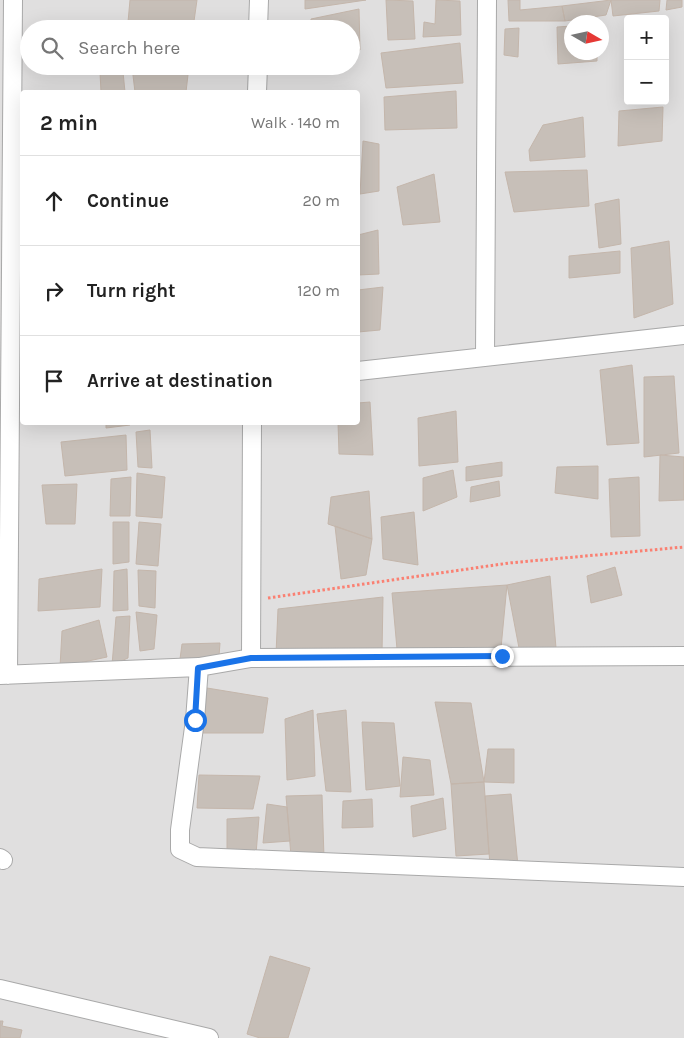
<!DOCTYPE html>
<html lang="en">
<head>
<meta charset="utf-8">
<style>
  :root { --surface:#fff; --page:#f2f2f2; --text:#222; --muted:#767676; --line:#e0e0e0 }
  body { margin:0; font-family:Karla,sans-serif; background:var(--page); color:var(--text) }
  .controls { position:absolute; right:15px; top:15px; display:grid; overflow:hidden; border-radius:5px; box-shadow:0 5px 20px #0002 }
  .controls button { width:45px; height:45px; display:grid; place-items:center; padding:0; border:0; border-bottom:1px solid var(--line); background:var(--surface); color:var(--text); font:25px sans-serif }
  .compass { position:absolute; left:564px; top:15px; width:45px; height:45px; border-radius:50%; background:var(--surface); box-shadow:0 5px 20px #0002; rotate:99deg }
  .stop { position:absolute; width:15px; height:15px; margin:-11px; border:4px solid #1a73e8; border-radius:50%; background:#fff }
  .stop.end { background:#1a73e8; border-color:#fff; box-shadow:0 1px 5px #0008 }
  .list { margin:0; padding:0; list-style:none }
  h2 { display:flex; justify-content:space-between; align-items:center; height:65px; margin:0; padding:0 20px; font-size:21px }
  h2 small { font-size:16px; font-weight:400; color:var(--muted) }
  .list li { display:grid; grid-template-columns:32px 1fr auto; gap:15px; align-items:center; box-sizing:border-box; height:90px; padding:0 20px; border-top:1px solid var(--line) }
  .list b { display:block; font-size:19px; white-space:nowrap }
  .list em { font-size:16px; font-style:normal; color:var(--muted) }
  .icon { flex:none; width:28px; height:28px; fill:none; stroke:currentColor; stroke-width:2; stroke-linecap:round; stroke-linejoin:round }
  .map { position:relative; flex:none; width:684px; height:1038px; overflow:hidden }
  .search { position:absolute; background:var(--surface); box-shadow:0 5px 20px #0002; left:20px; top:20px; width:340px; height:55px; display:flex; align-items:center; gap:12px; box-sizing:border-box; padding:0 18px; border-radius:28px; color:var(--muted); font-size:19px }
  .panel { position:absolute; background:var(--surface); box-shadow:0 5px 20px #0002; left:20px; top:90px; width:340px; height:335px; border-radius:5px }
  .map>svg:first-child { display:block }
  .residential { fill:#e0dfdf; fill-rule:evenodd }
  .building { fill:#c7bfb8; stroke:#c4b6ab }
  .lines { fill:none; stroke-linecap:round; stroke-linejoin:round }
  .minor-casing { stroke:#a9a9a9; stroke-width:20 }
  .path { stroke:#fa8072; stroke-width:3; stroke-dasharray:2.5 2.5; stroke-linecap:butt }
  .minor { stroke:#fff; stroke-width:18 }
  .route { stroke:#1a73e8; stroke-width:6 }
</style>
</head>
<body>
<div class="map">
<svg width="684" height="1038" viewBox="0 0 684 1038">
  <rect width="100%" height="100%" fill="#f2efe9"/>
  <path class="residential" d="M0,0h684v1038h-684zM628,19h37v82h-37zM572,22h30v30h-30zM29,29h322v37h-322zM22,92h336v330h-336z"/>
  <path class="building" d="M130,0h67l-3,21 -66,1z
    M305,0h61l-61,9z
    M386,0l27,1 2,38 -27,1z
    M436,0l24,1 1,34 -38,2 1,-15 11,2z
    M508,0h12v10l42,-4 3,15h-56z
    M611,0h49l-1,11 -46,5z
    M611,0l-5,15 -41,6 -3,-15z
    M667,0h15v7l-16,3z
    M359,9l1,41h-9v-21h-40v-10z
    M128,22v7h-20l-1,-5z
    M102,25v4h-43z
    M572,26v26h25v9l-39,3 -1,-37z
    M519,28l-1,29 -14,-2 1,-26z
    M460,43l3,40 -77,5 -5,-35z
    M189,66l-3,26h-51l-3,-25z
    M100,72h23l2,20h-24z
    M456,91l1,37 -72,2 -1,-33z
    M663,107l-1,34 -44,5 1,-35z
    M583,117l2,40 -55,4 -1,-11 14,-25z
    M363,141l16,3v47l-19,3z
    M587,170l2,36 -75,6 -9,-40z
    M434,174l6,48 -37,3 -6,-38z
    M619,199l2,45 -22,4 -4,-44z
    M378,230l1,44 -21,1v-40z
    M669,241l4,63 -39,14 -3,-70z
    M620,251v22l-51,5v-22z
    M383,287l-3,43 -22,2v-42z
    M632,365l7,78 -32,2 -7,-75z
    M674,376l5,77 -35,4v-80z
    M370,402l3,53 -34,-1 -1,-32h20v-19z
    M456,411l2,51 -39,4 -1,-48z
    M106,422h24v3l-24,3z
    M150,430l2,38 -14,-1 -2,-35z
    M126,435l1,35 -62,6 -4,-34z
    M660,455l24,2v43l-25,1z
    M502,462v14l-36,5v-14z
    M598,466v33l-43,-6 2,-26z
    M453,470l4,27 -34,14v-33z
    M137,473l28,4 -3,41 -26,-2z
    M131,477l-1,39h-20l1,-37z
    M639,477l1,59 -29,1 -2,-58z
    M499,481l1,15 -30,6 1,-15z
    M77,484l-2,40h-29l-4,-39z
    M369,491l3,48 -44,-15 3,-27z
    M414,512l4,53 -35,-6 -2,-42z
    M113,522h16v40l-16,2z
    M139,522l22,2 -3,42 -22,-2z
    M335,526l37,13 -6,36 -25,4z
    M615,567l7,28 -31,8 -4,-27z
    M102,569l-2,38 -62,4 1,-32z
    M127,569l1,41 -15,1 1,-40z
    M138,570l18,1 -1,37 -16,-2z
    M550,576l6,72h-37l-12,-63z
    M507,585l-6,63 -104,1 -5,-56z
    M383,597l-1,56 -106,1 2,-45z
    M136,612l21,3 -3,34 -14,2z
    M130,616l-2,42 -16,7 4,-48z
    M99,620l8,37 -47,10 2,-36z
    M220,643l-1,13 -39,3 2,-15z
    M207,688l61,10 -5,35h-60z
    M435,702l36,1 13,79 -33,2z
    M313,710l2,66 -28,4 -2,-61z
    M346,710l5,82 -25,-1 -9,-77z
    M362,722l32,1 6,63 -34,4z
    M488,749h26v34l-30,-1z
    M403,757l27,3 4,35 -34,2z
    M199,775l61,1 -7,33 -56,-1z
    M484,782l5,72 -33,2 -5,-72z
    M511,794l7,72h-28l-5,-70z
    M322,795l2,63 -33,-2 -5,-60z
    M443,798l3,31 -33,8 -2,-31z
    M372,799l1,28 -31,1 1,-27z
    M267,804l20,3 3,34 -27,2z
    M259,817l-3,37 -29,-1v-34z
    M270,956l40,12 -22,70h-28l-13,-4z
    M0,1021h3l-1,5 20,4 -2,8h-20z"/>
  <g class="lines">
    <defs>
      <path id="minor" d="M258,29l1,-29
        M257,92l1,-26
        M485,357l2,-357
        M358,371l326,-36
        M251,658l1,-236
        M199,667l-4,53 -15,110v19l17,8 487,20
        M0,675l199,-8 52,-9 433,-2
        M8,675l5,-675
        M0,858l3,2
        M0,989l209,49"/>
    </defs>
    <use href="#minor" class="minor-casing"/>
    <path class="path" d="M268,598l241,-35 175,-16"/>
    <use href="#minor" class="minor"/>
  </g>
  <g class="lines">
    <path class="route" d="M195,720l3,-52 53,-10 251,-2"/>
  </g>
</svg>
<div class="controls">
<button>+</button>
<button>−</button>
</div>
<svg class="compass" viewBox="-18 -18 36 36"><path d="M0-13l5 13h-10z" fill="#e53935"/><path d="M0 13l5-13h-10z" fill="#767676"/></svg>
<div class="stop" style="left:195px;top:720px"></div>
<div class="stop end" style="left:502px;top:656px"></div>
<div class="search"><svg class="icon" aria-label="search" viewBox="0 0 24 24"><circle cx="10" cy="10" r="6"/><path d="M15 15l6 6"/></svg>Search here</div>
<section class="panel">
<h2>2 min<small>Walk · 140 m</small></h2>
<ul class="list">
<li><svg class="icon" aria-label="ahead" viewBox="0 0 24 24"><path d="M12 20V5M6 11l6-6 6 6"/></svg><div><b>Continue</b></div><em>20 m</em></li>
<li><svg class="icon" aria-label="right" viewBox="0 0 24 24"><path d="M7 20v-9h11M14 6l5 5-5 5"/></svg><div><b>Turn right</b></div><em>120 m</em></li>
<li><svg class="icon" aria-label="arrive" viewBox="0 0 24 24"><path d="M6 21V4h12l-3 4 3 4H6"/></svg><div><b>Arrive at destination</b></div></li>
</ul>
</section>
</div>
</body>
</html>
